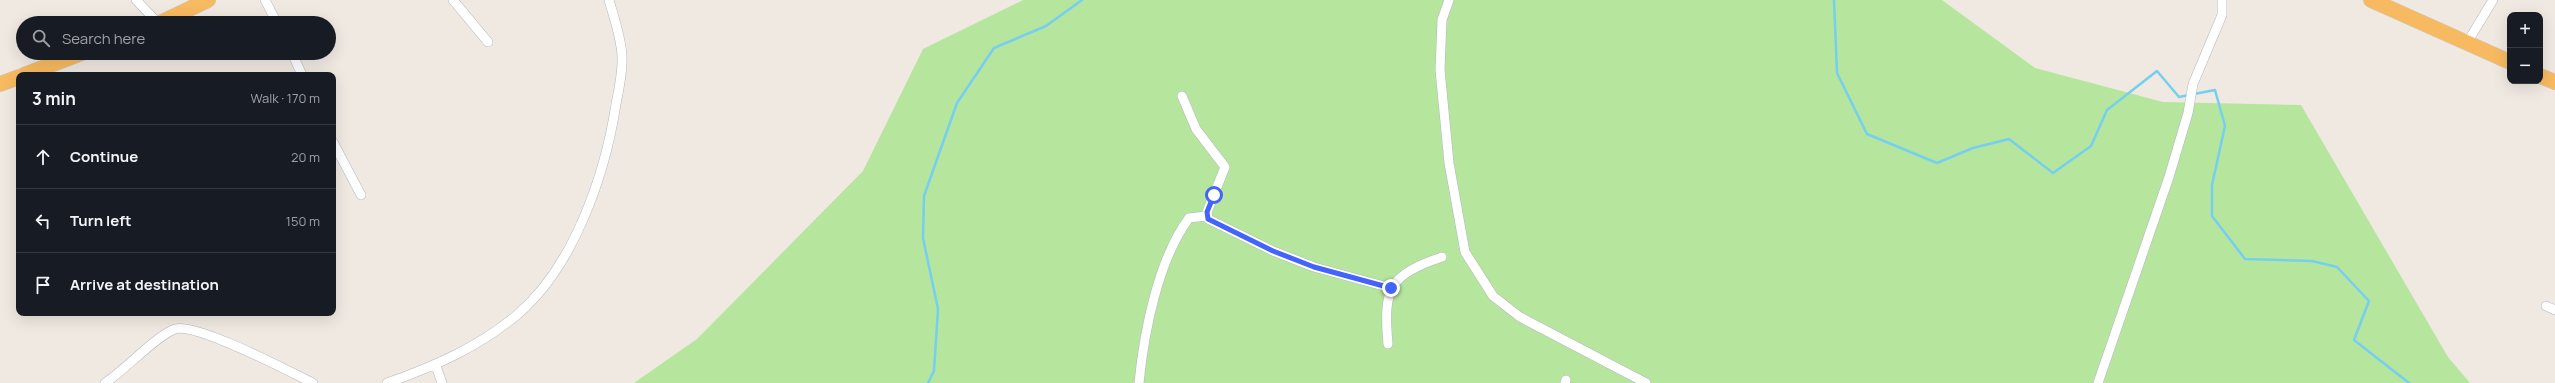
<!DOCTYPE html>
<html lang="en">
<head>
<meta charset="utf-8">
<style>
  :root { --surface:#171b24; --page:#242831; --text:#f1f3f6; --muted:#9ea1a6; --line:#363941 }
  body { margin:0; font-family:Manrope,sans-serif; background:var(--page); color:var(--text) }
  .controls { position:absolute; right:12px; top:12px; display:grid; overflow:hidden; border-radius:8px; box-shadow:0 4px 16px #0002 }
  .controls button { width:36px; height:36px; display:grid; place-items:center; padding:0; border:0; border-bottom:1px solid var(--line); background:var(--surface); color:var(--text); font:20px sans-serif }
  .stop { position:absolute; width:12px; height:12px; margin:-9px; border:3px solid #4264fb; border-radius:50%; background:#fff }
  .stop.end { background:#4264fb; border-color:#fff; box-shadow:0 1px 4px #0008 }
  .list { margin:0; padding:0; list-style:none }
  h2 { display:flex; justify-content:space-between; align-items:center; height:52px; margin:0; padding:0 16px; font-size:17px }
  h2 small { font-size:13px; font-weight:400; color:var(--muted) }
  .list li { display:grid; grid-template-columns:26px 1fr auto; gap:12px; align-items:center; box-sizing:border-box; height:64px; padding:0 16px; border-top:1px solid var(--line) }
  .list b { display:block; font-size:15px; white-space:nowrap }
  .list em { font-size:13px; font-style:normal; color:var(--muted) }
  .icon { flex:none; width:22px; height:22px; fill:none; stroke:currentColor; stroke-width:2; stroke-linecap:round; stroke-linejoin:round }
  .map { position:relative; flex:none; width:2555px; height:383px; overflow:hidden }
  .search { position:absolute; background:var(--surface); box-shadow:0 4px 16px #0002; left:16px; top:16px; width:320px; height:44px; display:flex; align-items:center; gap:10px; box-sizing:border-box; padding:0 14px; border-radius:22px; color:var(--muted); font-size:15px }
  .panel { position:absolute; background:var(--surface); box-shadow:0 4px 16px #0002; left:16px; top:72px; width:320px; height:244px; border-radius:8px }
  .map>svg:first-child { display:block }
  .green { fill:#b6e59e }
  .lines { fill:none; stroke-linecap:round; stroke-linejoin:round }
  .stream { stroke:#75cff0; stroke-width:2.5 }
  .minor-casing { stroke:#b4b7c1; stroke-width:10 }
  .trunk-casing { stroke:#c9c9c9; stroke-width:16 }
  .minor { stroke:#fff; stroke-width:9 }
  .trunk { stroke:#f8ba60; stroke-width:15 }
  .route { stroke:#4264fb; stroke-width:5 }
</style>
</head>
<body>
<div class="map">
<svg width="2555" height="383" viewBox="0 0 2555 383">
  <rect width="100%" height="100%" fill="#efe9e1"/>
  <path class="green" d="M1023,0h919l93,68 128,34 138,3 147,252 22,26h-1836l63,-44 166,-168 60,-122z"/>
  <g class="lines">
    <path class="stream" d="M1834,0l3,73 30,61 70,29 36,-15 36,-9 44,34 38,-27 16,-36 50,-39 22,26 10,-2
      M2194,94l21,-4 10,36 -13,59v31l33,43 67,2 25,6 32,34 -15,39 55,43
      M928,383l6,-12 4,-62 -15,-71 1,-42 33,-93 37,-55 52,-22 36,-26"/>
    <defs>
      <path id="minor" d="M136,0l22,23
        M265,0l12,23
        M453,0l35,42
        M1449,0l-7,20 -2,50 9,93 16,89 28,44 27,21 126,66
        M2467,43l26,-43
        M292,53l10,22
        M1182,96l14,33 29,38 -18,45 1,7 65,32 41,16 77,21
        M333,142l28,53
        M2546,306l9,4
        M1388,344c-5,-56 1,-69 54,-87
        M436,366l6,17
        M105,383c19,-12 52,-48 70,-54 21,-7 115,43 138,54
        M387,383c48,-17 92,-36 131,-69 56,-48 87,-139 98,-210 3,-16 7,-32 6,-48 -1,-19 -8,-38 -13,-56
        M1139,383c5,-51 19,-123 50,-165l17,-2
        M1565,383l1,-3
        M2098,383l71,-206 19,-64 5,-29 29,-69v-15"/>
      <path id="trunk" d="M2371,0l139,62
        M160,23l48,-23
        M24,75l58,-22
        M2540,76l15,6
        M0,84l19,-7"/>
    </defs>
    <use href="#minor" class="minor-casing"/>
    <use href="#trunk" class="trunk-casing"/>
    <use href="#minor" class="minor"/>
    <use href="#trunk" class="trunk"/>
  </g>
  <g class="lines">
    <path class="route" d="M1214,195l-7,17 1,7 65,32 41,16 77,21"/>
  </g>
</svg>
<div class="controls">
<button>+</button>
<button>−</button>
</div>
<div class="stop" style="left:1214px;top:195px"></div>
<div class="stop end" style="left:1391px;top:288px"></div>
<div class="search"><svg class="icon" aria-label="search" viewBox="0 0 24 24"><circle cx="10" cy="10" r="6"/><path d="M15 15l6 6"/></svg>Search here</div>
<section class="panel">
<h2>3 min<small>Walk · 170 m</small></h2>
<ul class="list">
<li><svg class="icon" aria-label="ahead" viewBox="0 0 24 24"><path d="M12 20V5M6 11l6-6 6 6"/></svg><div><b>Continue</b></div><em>20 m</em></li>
<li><svg class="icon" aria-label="left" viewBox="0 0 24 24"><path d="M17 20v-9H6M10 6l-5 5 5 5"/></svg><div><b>Turn left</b></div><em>150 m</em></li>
<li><svg class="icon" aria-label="arrive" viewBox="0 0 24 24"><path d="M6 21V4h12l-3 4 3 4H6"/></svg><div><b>Arrive at destination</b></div></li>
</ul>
</section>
</div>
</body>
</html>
